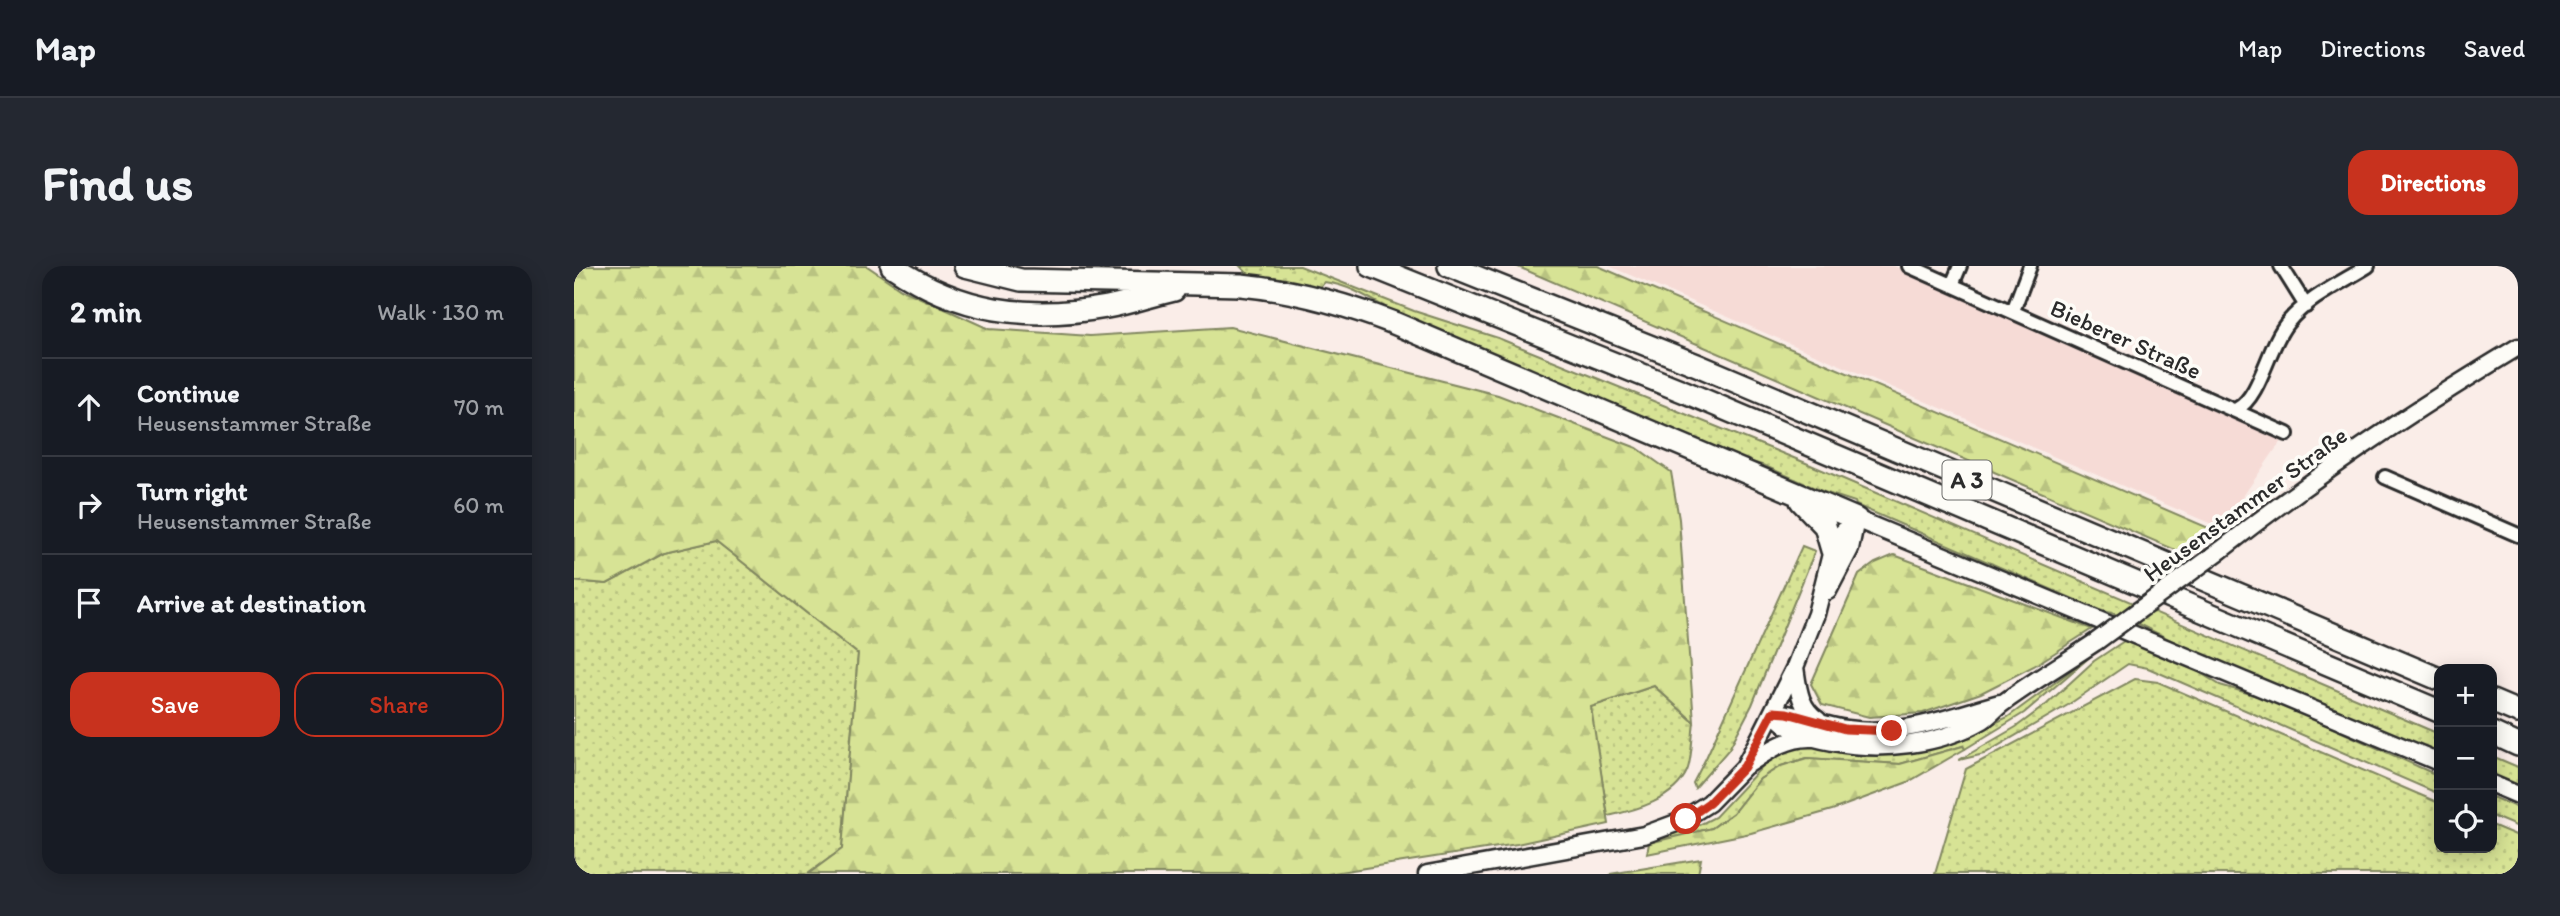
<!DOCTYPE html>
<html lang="en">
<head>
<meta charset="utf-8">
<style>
  :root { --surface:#171b24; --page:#242831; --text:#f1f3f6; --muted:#9ea1a6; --line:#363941; --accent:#c8321e }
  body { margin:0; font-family:Itim,sans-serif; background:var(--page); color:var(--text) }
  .controls { position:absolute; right:21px; bottom:21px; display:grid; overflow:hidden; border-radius:14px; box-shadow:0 4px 18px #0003 }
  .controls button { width:63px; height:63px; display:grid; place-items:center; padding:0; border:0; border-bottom:2px solid var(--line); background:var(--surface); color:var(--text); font:35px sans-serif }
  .stop { position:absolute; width:21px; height:21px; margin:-16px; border:5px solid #c8321e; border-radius:50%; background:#fff }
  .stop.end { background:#c8321e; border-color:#fff; box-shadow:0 2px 7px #0008 }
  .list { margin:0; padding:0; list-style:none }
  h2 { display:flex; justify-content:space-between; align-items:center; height:91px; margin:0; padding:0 28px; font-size:30px }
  h2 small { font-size:23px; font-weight:400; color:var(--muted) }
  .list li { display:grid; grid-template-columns:46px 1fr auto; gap:21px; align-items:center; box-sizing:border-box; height:98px; padding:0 28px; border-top:2px solid var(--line) }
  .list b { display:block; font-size:26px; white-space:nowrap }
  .list p { margin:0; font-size:23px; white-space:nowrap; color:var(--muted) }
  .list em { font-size:23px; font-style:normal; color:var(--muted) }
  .actions { display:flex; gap:14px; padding:21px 28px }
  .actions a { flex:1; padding:16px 0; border:2px solid var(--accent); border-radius:21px; text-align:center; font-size:24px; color:var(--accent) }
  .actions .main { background:var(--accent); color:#fff }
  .icon { flex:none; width:38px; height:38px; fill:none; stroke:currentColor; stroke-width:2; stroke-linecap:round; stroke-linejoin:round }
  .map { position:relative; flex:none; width:1944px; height:608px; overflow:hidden; border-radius:21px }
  header { display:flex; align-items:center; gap:42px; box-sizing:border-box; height:98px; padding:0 35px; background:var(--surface); border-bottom:2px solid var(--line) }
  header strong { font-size:33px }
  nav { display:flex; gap:38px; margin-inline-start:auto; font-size:24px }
  .intro { display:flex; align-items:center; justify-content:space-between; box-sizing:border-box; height:168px; padding:0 42px }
  h1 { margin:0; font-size:49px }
  .button { padding:18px 32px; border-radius:21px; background:var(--accent); color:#fff; font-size:24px; font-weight:700 }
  main { display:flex; gap:42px; padding:0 42px }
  aside { flex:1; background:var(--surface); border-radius:21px; box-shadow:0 4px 18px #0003 }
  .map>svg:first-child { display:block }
  .built { fill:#f6dbd6 }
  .grass { fill:url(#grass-dots); stroke:#818760; stroke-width:2 }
  .forest { fill:url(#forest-firs); stroke:#818760; stroke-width:2 }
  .cemetery { fill:url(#cemetery-stones); stroke:#818760; stroke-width:2 }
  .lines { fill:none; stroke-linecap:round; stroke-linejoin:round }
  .street-casing { stroke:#2b2b2b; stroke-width:18 }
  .secondary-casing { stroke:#2b2b2b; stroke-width:21 }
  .highway-casing { stroke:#2b2b2b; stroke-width:26 }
  .street { stroke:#fdfcf7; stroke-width:12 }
  .secondary { stroke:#fdfcf7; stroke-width:16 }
  .highway { stroke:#fdfcf7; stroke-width:21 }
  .secondary-bridge-casing { stroke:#2b2b2b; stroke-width:21; stroke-linecap:butt }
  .secondary-bridge { stroke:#fdfcf7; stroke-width:16 }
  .route { stroke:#c8321e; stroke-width:9 }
  .labels { text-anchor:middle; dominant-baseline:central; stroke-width:7; stroke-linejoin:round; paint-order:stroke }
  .shield { fill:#fdfcf7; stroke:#6a6a68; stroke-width:2 }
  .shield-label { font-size:23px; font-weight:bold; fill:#2b2b2b }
  .street-label { font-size:24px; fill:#2b2b2b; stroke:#fdfcf7 }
</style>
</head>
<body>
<header>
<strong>Map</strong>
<nav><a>Map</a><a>Directions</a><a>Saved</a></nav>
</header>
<div class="intro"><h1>Find us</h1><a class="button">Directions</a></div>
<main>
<aside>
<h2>2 min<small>Walk · 130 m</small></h2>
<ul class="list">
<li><svg class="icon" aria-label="ahead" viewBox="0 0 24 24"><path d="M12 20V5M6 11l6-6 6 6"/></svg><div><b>Continue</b><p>Heusenstammer Straße</p></div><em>70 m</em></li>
<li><svg class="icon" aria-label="right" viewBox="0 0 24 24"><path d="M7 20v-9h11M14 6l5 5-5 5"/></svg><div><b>Turn right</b><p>Heusenstammer Straße</p></div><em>60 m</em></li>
<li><svg class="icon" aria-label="arrive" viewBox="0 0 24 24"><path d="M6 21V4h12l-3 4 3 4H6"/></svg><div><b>Arrive at destination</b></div></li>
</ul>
<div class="actions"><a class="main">Save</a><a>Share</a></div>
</aside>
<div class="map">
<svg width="1944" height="608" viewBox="0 0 1944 608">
  <defs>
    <pattern id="grass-dots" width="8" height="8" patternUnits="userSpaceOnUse" patternTransform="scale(1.75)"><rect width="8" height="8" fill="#d7e395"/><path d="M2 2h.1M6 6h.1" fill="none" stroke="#b9c381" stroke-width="1.8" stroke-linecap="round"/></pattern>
    <pattern id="forest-firs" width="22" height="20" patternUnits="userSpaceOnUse" patternTransform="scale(1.75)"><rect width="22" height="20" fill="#d7e395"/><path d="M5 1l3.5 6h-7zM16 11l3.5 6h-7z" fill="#b9c381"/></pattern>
    <pattern id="cemetery-stones" width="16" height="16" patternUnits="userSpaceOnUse" patternTransform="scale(1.75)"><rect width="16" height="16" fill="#d7e395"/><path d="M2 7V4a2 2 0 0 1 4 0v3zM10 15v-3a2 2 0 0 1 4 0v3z" fill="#b9c381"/></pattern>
  </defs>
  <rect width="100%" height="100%" fill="#faede8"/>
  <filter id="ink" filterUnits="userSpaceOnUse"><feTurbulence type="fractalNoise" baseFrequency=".0143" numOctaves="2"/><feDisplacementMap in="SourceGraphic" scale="14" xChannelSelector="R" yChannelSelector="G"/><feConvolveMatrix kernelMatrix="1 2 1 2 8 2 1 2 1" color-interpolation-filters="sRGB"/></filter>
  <g filter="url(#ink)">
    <path class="built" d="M1035,0h285l390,171 -63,91z"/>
    <path class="grass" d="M666,0h60l114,45 84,27 308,125 633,271v20l-252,-106 -65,-32 -23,-6 -243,-105 -1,-3 -31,-10 -59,-26 -33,-10 -96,-41 -21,-11 -29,-9c-59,-25 -121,-48 -179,-76 -28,-13 -50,-33 -83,-37l-4,5h-8l-58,-11 -7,-3z
      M142,275l142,113 -16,195 -34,25h-234v-293l33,3 57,-31z
      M1228,280l13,5 -63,154 -23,44 -34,39 -2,-5 13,-25z
      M1550,375l62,23 34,21 51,15 168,76v18l-291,-126 -20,-4 -60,41 -84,49 -25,6 57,-33 31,-23 47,-43z
      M1517,390l-67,57 -59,36 -2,-3 -63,18 -93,-6 -26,8 -21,13 -27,34 -21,15 -63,15 1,-2 49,-16 16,-8 60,-64 33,-9 25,6 37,4 99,-19 39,-18z
      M1561,413l23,3 281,121v45h53v-23l26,11v38h-583l31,-105z
      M1080,420l40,36c-2,13 -2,38 -7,49 -13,29 -51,39 -79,45l-18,-109z
      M1918,490l26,11v20l-26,-11z
      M1918,531l26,11v19l-26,-11z"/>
    <path class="forest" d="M0,0h293l34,23 88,40 101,7 140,-9 268,68 139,53 34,24 8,47 15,203 -40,-36 -63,21 18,117 -92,20 -190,30h-519l34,-25 16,-195 -142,-113 -52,12 -57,31 -33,-3z
      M942,0h82l620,266 -38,20z
      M1320,289l198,74 -58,37 -53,27 -58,20 -54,4 -47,-12 -11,-21 48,-109 16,-12z
      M1389,480l2,3 -57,33 -76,28 -81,23 -104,21 2,-11 63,-15 21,-15 27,-34 21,-13 26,-8 93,6z"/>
    <path class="cemetery" d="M1127,593l-3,15h-88z"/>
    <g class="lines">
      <defs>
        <path id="street" d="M1335,0l378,168
          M1707,0l25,40
          M1378,19l8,-19
          M1439,45l17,-45
          M1663,143c24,-13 31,-64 51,-87 20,-24 53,-39 80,-56
          M1811,211l133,58"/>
        <path id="secondary" d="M1282,253l583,243
          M1647,284c94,-74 194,-141 297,-203
          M1254,325l22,-42 6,-30
          M1221,401c3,20 4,41 23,53
          M1199,446c14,19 37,26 60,30 47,10 107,3 150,-22 7,-5 13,-12 20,-17 30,-22 63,-41 94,-62
          M1199,446c25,1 48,14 74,17 54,8 102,-12 153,-26
          M1173,499c20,-13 40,-28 65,-27
          M1918,518l26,11
          M853,608l217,-39 35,-13 30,-19 35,-36 17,-32 34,-68 21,-53 16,-64 7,-14 17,-17"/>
        <path id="highway" d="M318,0c68,46 135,55 215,41 23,-4 45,-12 67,-17
          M391,0l56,14 220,5c54,5 103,19 153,38l462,196
          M797,0l314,126 754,319
          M875,0l248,99 742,314
          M1227,235l24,25 7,24
          M1918,435l26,11
          M1918,467l26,12"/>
      </defs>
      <use href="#street" class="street-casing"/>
      <use href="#secondary" class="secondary-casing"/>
      <use href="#highway" class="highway-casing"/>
      <use href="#street" class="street"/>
      <use href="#secondary" class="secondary"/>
      <use href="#highway" class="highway"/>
      <defs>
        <path id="secondary-bridge" d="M1523,375l124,-91"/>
      </defs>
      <use href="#secondary-bridge" class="secondary-bridge-casing"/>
      <use href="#secondary-bridge" class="secondary-bridge"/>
    </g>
  </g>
  <g class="lines" filter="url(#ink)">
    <path class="route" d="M1112,553l23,-16 35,-36 29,-55 14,1 58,16 47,2"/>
  </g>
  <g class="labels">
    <rect class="shield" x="1368.5" y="194.5" width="49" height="39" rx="5"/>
    <g class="shield-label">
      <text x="1393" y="214">A 3</text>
    </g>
    <g class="street-label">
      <text transform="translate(1552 73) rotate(24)">Bieberer Straße</text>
      <text transform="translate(1671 238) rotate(-36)">Heusenstammer Straße</text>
    </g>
  </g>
</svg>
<div class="controls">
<button>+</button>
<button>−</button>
<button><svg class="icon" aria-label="locate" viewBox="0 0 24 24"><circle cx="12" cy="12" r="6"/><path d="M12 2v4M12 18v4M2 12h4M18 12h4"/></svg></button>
</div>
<div class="stop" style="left:1112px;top:553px"></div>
<div class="stop end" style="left:1318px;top:465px"></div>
</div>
</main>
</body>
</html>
